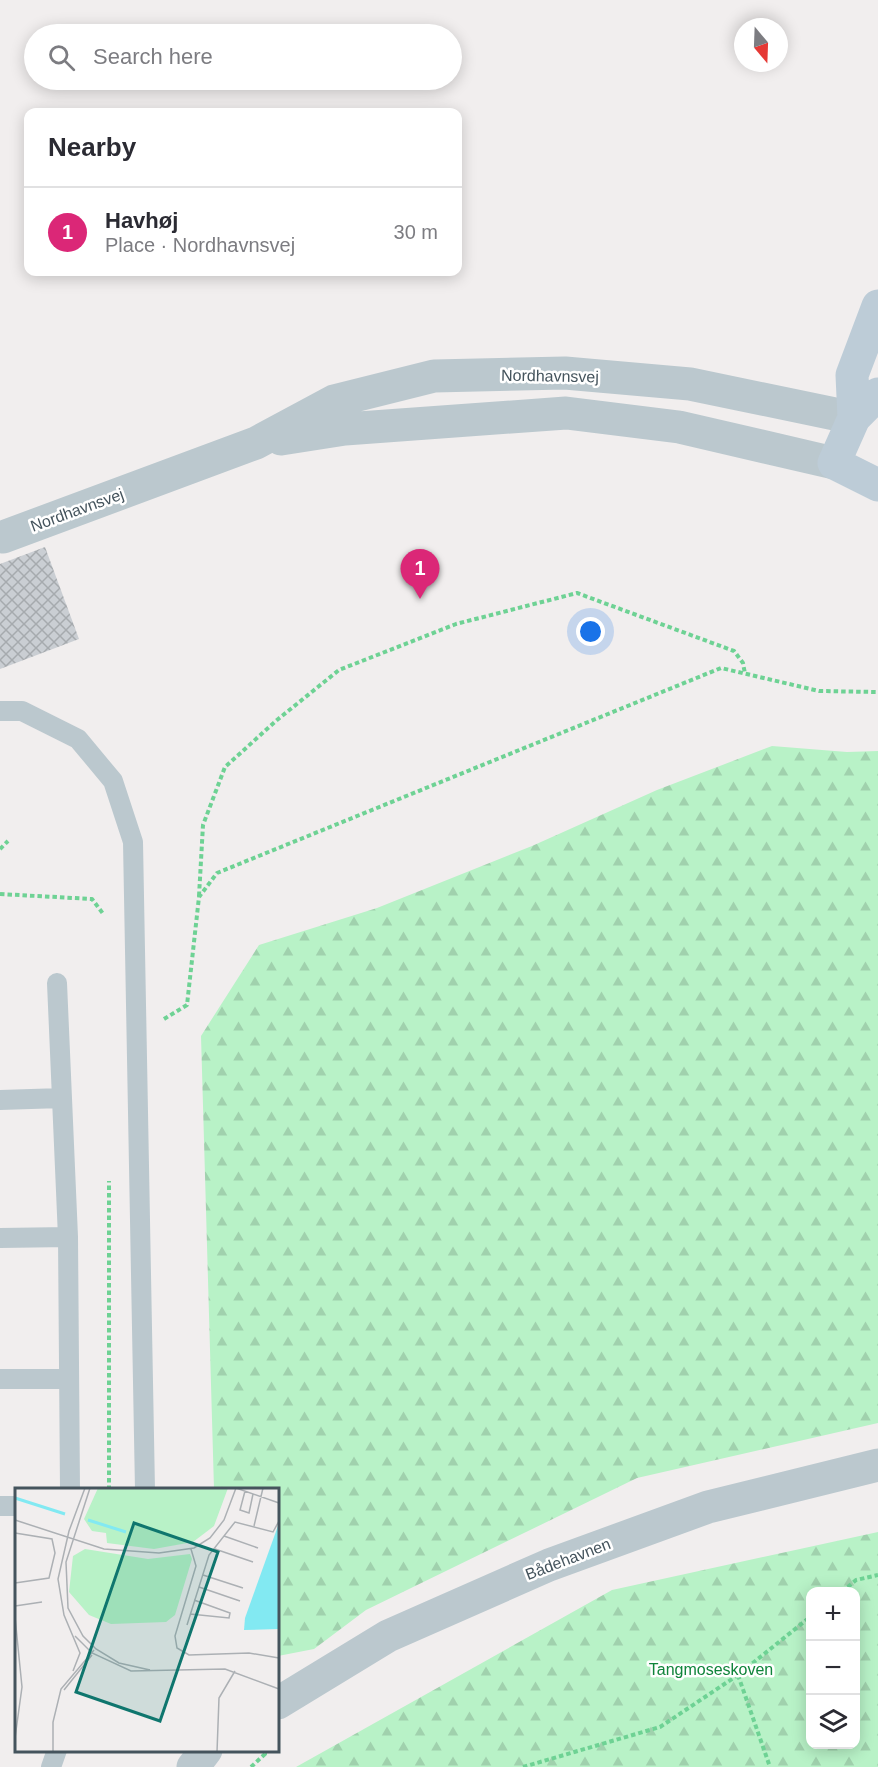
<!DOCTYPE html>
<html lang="en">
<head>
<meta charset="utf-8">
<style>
  :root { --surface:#fff; --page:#f2f2f3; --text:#2b2b33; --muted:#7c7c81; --line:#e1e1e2; --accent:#db2777 }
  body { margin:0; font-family:Helvetica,sans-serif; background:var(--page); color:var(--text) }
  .controls { position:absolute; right:18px; bottom:18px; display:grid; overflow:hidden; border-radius:12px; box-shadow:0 3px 15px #0003 }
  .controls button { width:54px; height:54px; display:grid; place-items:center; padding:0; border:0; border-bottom:2px solid var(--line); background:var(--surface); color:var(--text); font:30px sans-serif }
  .compass { position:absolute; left:734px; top:18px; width:54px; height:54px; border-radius:50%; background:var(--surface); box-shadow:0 3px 15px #0003; rotate:161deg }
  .you { position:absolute; left:591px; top:632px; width:21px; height:21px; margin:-15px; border:4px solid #fff; border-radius:50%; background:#1a73e8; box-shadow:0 0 0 9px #1a73e833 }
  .badge { display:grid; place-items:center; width:39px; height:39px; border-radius:50%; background:var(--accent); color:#fff; font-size:20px; font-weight:700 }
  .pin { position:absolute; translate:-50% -50px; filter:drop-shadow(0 2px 3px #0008) }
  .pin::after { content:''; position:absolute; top:32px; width:21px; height:18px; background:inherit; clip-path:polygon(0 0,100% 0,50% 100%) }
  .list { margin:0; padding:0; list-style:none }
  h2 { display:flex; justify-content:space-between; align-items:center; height:78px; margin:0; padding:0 24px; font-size:26px }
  h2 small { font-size:20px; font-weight:400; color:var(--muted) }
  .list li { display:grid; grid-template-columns:39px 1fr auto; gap:18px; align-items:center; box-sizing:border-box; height:90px; padding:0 24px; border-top:2px solid var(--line) }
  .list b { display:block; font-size:22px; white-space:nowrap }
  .list p { margin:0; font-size:20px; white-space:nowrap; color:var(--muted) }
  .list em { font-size:20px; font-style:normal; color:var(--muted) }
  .icon { flex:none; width:33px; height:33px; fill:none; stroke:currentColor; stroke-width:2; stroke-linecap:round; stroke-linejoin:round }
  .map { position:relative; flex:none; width:878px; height:1767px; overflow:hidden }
  .search { position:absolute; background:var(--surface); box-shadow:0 3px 15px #0003; left:24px; top:24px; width:438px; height:66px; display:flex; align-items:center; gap:15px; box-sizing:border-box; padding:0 21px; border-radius:33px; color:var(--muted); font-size:22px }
  .panel { position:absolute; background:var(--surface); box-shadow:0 3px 15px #0003; left:24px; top:108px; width:438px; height:168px; border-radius:12px }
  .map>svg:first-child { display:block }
  .forest { fill:url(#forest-firs); fill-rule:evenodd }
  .building { fill:url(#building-cross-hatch) }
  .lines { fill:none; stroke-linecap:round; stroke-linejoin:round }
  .path { stroke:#6ed294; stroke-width:4; stroke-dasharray:4.5 3; stroke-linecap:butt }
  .lane { stroke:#bbc8ce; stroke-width:20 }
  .street { stroke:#bbc8ce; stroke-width:33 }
  .secondary { stroke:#bdccd7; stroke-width:33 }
  .labels { text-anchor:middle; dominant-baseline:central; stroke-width:5; stroke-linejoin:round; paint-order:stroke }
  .street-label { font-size:16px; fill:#45545d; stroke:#fff }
  .park-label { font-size:16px; fill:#10843b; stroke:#fff }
  .inset-river { fill:none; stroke:#82e9f2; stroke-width:3 }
  .inset-road { fill:none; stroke:#acb0b4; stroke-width:1.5 }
  .view { fill:#0f766e; fill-opacity:0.15; stroke:#0f766e; stroke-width:3 }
  .inset-edge { fill:none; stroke:#45545d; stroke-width:3 }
</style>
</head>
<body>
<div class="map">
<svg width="878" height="1767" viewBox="0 0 878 1767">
  <defs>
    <pattern id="forest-firs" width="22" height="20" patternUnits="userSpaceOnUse" patternTransform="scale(1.5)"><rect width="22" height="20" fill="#b8f2c7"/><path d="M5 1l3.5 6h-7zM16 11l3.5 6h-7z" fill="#a0d1ad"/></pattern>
    <pattern id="building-cross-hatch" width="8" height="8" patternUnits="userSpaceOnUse" patternTransform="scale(1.5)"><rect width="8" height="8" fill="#caced3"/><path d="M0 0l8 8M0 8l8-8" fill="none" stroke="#a6aaae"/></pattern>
  </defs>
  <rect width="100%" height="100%" fill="#f1eeee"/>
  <path class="forest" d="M772,746l75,6 31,-1v672l-241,55 -271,132 -52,39 -36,7v-166l-64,-1 -13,-453 58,-91 118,-37 155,-62 125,-56z
    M878,1532v235h-582l316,-177zM810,1592h46v152h-46z"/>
  <path class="building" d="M45,547l34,92 -79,30v-105z"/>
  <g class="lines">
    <path class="path" d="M0,849l8,-8
      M0,894l92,5 12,16
      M199,896l4,-71 22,-58 52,-47 62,-50 117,-46 121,-31 157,58 9,12 2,11
      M164,1019l23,-14 12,-108 18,-24 504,-205 98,23 59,1
      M109,1490v-309
      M842,1592l14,-12 22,-5
      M738,1675l32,92
      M251,1767l14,-13 -3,-4
      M523,1767l137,-40 78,-52 72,-58"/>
    <path class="lane" d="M0,711h22l56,28 35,42 20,61 12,648
      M57,983l11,254 2,253
      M0,1100l62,-2
      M0,1238l68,-1
      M0,1379h69
      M0,1506h16
      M51,1767l6,-17"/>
    <path class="street" d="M281,439l64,-10 221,-16 113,14 155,36
      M3,537l253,-94 78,-42 100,-25 131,-3 125,11 164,34
      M278,1703l110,-67 161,-71 159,-58 170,-42
      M193,1767l13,-17"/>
    <path class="secondary" d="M878,394l-24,24 -20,45 44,22
      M854,418l-2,-43 26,-69"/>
  </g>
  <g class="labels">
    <g class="street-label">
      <text transform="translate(550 376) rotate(1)">Nordhavnsvej</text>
      <text transform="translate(77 510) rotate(-20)">Nordhavnsvej</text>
      <text transform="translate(568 1559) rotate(-21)">Bådehavnen</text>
    </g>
    <g class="park-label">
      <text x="711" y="1669">Tangmoseskoven</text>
    </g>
  </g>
  <g transform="translate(15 1488)">
    <rect width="264" height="264" fill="#f1eeee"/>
    <path d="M83,0h130l-14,38 -21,16 -39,7 -47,-6 -1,-10 -14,-2 -8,-12zM70,61l63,10 42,-5 2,5 -17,56 -9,7 -55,2 -22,-9 -20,-23 4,-36z" fill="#b8f2c7"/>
    <path d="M264,35v106l-35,1 1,-12z" fill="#82e9f2"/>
    <path class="inset-river" d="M0,10l50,16M73,32l38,12"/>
    <path class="inset-road" d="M75,0l-24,74 2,46 15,28 13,13 23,14 31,7M230,3l-5,19 9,3 4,-19M0,32l89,29 55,4 35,-5 16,-10 14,-18 12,-32 43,15M239,38l9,-38M0,45l37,6 3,14 -6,25 -34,5M209,48l34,12M176,61l5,17 -21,70 2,12 12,7 60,-2 30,5M200,61l38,13M188,87l40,13M184,99l41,14M0,118l27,-4M175,126l39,4 1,-5 -36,-13M0,129l7,70 -7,51M172,137l22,-70 26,-33 38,10 6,-11M60,148l17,17 39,18 94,-2 54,20M58,183l7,-18 -16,-38 -6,-36 11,-48 16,-43M49,202l28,-35M38,264v-30l8,-33 33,-39M202,264l2,-54 16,-27"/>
    <path class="view" d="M119,35l84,29 -58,169 -84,-29z"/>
    <rect width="264" height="264" class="inset-edge"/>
  </g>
</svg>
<div class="controls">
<button>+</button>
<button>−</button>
<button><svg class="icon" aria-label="layers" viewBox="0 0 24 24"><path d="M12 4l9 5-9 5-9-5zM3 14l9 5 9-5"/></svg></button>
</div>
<svg class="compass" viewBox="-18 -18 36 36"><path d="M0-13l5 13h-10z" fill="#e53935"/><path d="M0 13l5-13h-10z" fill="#7c7c81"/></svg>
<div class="you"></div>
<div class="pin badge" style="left:420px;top:599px">1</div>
<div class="search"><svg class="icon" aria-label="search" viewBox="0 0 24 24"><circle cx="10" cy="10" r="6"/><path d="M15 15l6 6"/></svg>Search here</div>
<section class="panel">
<h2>Nearby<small></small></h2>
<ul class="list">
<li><span class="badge">1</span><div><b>Havhøj</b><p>Place · Nordhavnsvej</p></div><em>30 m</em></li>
</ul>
</section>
</div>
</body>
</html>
